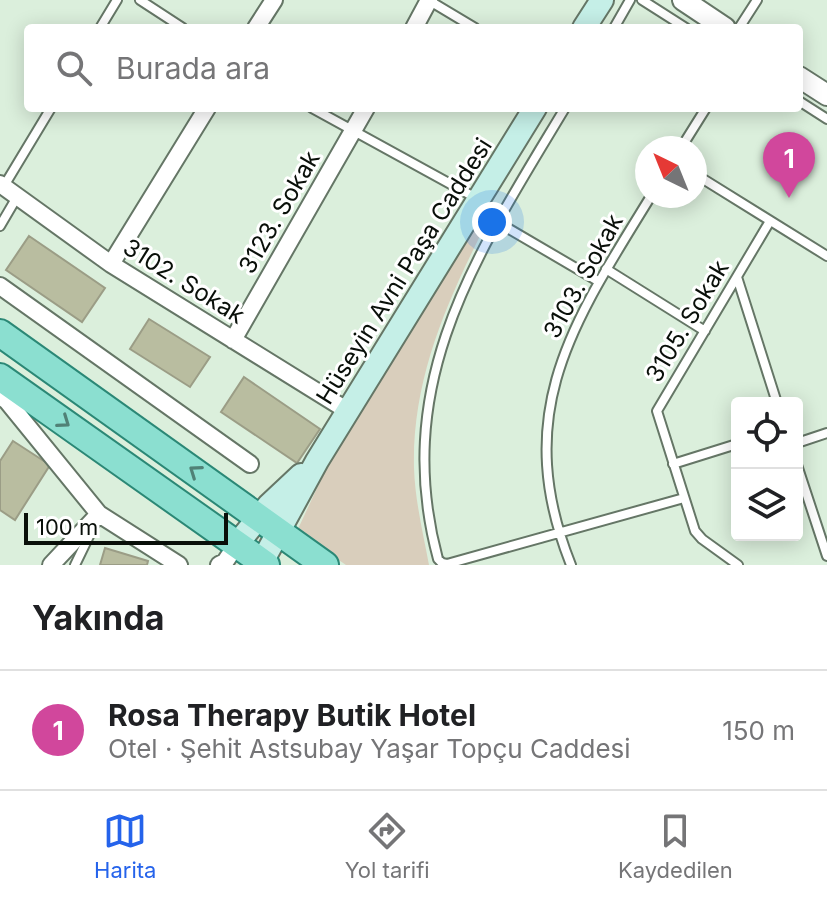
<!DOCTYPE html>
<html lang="tr">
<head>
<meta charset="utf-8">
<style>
  :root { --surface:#fff; --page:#f6f6f6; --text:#202124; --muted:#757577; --line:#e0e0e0; --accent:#2563eb }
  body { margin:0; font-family:Inter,sans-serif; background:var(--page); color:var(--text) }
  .controls { position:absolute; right:24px; bottom:24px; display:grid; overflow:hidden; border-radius:8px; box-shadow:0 4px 20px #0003 }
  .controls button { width:72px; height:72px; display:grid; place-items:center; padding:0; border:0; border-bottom:2px solid var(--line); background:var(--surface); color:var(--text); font:40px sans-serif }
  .compass { position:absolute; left:635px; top:136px; width:72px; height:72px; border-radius:50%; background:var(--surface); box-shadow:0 4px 20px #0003; rotate:317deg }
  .scale { position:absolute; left:24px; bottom:20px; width:204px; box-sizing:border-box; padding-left:8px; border:4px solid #090f09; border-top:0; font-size:22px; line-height:28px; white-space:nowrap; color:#090f09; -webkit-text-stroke:6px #fff; paint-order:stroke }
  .you { position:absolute; left:492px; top:222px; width:28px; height:28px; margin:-20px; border:6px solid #fff; border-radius:50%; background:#1a73e8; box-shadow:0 0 0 12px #1a73e833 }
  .badge { display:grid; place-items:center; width:52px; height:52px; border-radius:50%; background:var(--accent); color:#fff; font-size:26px; font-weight:700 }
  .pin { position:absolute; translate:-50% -66px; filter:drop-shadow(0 2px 4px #0008) }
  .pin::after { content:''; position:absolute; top:42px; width:28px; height:24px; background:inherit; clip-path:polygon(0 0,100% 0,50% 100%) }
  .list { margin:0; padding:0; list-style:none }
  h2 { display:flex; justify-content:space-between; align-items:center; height:104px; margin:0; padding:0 32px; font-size:34px }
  h2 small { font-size:26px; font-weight:400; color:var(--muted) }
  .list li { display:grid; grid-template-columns:52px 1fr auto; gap:24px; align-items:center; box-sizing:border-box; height:120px; padding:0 32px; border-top:2px solid var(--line) }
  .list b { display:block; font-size:30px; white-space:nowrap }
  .list p { margin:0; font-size:26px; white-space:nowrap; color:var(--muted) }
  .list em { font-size:26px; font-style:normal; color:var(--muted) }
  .icon { flex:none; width:44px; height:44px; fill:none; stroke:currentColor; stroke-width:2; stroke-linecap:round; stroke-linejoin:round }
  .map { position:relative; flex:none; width:827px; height:565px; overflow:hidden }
  .search { position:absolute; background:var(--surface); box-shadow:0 4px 20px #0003; left:24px; right:24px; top:24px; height:88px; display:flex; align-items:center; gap:20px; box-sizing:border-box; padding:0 28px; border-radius:8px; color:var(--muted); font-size:30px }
  .sheet { height:224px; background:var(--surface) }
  nav { display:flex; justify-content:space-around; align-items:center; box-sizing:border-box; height:112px; border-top:2px solid var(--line); background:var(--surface); font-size:22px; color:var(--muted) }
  nav a { display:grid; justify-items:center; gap:4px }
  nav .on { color:var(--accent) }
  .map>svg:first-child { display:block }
  .green { fill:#d9cebc }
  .building { fill:#b9bda0; stroke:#9b9d86; stroke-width:2 }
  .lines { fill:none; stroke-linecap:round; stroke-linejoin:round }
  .service-casing { stroke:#657666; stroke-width:12 }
  .minor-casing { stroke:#657666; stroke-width:20 }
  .tertiary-casing { stroke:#657666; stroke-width:24 }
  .secondary-casing { stroke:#657666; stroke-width:26 }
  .primary-casing { stroke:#2b8876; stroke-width:30 }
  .service { stroke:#fff; stroke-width:8 }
  .minor { stroke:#fff; stroke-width:16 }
  .tertiary { stroke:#fff; stroke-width:20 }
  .secondary { stroke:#c5efe7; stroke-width:22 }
  .primary { stroke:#8bdfd0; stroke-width:26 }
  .oneway { stroke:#508176 }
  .labels { text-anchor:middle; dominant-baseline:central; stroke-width:6; stroke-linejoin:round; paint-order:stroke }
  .street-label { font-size:24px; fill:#090f09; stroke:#fff }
</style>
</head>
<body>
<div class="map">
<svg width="827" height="565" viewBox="0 0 827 565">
  <rect width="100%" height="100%" fill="#dbefdc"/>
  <path class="green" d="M473,229l8,5c-37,74 -69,149 -67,234 1,32 9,65 15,97h-83l-49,-34 29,-62z"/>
  <path class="building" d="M29,236l76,52 -23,34 -76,-52z
    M149,319l61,38 -20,30 -60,-38z
    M244,377l76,52 -23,34 -76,-51z
    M13,441l37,24 -35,55 -15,-10v-49z
    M105,548l43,13 -1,4h-47z"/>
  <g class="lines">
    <defs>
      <path id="service" d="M140,0l43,28
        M642,0l44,28
        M430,1l45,27
        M100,28l17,-28
        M614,28l16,-28
        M739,28l18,-28
        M799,101l28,18
        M312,108l164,90
        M565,108c-87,145 -175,273 -127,451l4,4 5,1 237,-66
        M681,148l25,-40
        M695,174l132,82
        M4,186l47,-78
        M475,209l123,72
        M0,226l17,-29
        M606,269l99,62
        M737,277l40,126
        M797,443l30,-10
        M673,464l64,-20
        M797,465l30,91
        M75,565l17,-35
        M571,565c-61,-153 2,-242 80,-369
        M738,565l-36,-26 -7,-8 -38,-120 113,-190"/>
      <path id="minor" d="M256,28l18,-28
        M414,28l15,-28
        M0,184l111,80 237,147
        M111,264l96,-156
        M0,286l250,178
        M233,340l133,-232
        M0,396l7,5 92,113 80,51
        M51,565l48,-51
        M219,565l6,-3 12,-18"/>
      <path id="tertiary" d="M683,0l42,28
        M799,77l28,18"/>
      <path id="secondary" d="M584,28l18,-28
        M237,544l32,-39 32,-30
        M262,562l55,-101 218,-353"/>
      <path id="primary" d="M0,333l325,232
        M0,377l266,188"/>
    </defs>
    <use href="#service" class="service-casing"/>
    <use href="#minor" class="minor-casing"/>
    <use href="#tertiary" class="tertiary-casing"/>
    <use href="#secondary" class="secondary-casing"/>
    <use href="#primary" class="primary-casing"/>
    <use href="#service" class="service"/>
    <use href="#minor" class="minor"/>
    <use href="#tertiary" class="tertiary"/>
    <use href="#secondary" class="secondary"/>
    <use href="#primary" class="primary"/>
  </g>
  <defs><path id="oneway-chevron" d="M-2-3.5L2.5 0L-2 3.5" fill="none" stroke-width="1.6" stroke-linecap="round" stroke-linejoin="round" transform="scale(2)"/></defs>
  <g class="oneway">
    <use href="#oneway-chevron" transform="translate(64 422) rotate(35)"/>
    <use href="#oneway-chevron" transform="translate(195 471) rotate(-145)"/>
  </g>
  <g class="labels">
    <g class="street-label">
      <text transform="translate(279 212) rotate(-60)">3123. Sokak</text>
      <text transform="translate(404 271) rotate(-58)">Hüseyin Avni Paşa Caddesi</text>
      <text transform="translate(583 276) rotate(-61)">3103. Sokak</text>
      <text transform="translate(184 281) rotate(32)">3102. Sokak</text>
      <text transform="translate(687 321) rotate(-59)">3105. Sokak</text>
    </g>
  </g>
</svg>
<div class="controls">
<button><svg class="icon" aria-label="locate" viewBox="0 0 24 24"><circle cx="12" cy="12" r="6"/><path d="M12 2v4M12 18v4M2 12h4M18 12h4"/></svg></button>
<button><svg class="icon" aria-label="layers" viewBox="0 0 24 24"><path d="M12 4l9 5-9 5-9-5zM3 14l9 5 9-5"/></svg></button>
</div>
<svg class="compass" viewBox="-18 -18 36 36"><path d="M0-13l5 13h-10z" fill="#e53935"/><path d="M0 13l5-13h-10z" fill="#757577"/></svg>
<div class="scale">100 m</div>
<div class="you"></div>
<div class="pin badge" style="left:789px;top:198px;background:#d1479c">1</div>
<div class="search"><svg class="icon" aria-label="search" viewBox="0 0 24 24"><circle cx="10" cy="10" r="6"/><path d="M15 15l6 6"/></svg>Burada ara</div>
</div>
<section class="sheet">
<h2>Yakında<small></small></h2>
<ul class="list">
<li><span class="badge" style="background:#d1479c">1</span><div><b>Rosa Therapy Butik Hotel</b><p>Otel · Şehit Astsubay Yaşar Topçu Caddesi</p></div><em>150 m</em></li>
</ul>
</section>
<nav>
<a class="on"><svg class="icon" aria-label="map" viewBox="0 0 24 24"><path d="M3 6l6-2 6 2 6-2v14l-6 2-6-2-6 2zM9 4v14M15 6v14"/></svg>Harita</a>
<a><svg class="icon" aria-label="directions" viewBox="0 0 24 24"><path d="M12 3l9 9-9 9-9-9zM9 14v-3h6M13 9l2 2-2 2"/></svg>Yol tarifi</a>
<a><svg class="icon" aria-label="saved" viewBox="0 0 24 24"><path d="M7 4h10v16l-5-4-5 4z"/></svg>Kaydedilen</a>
</nav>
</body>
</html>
